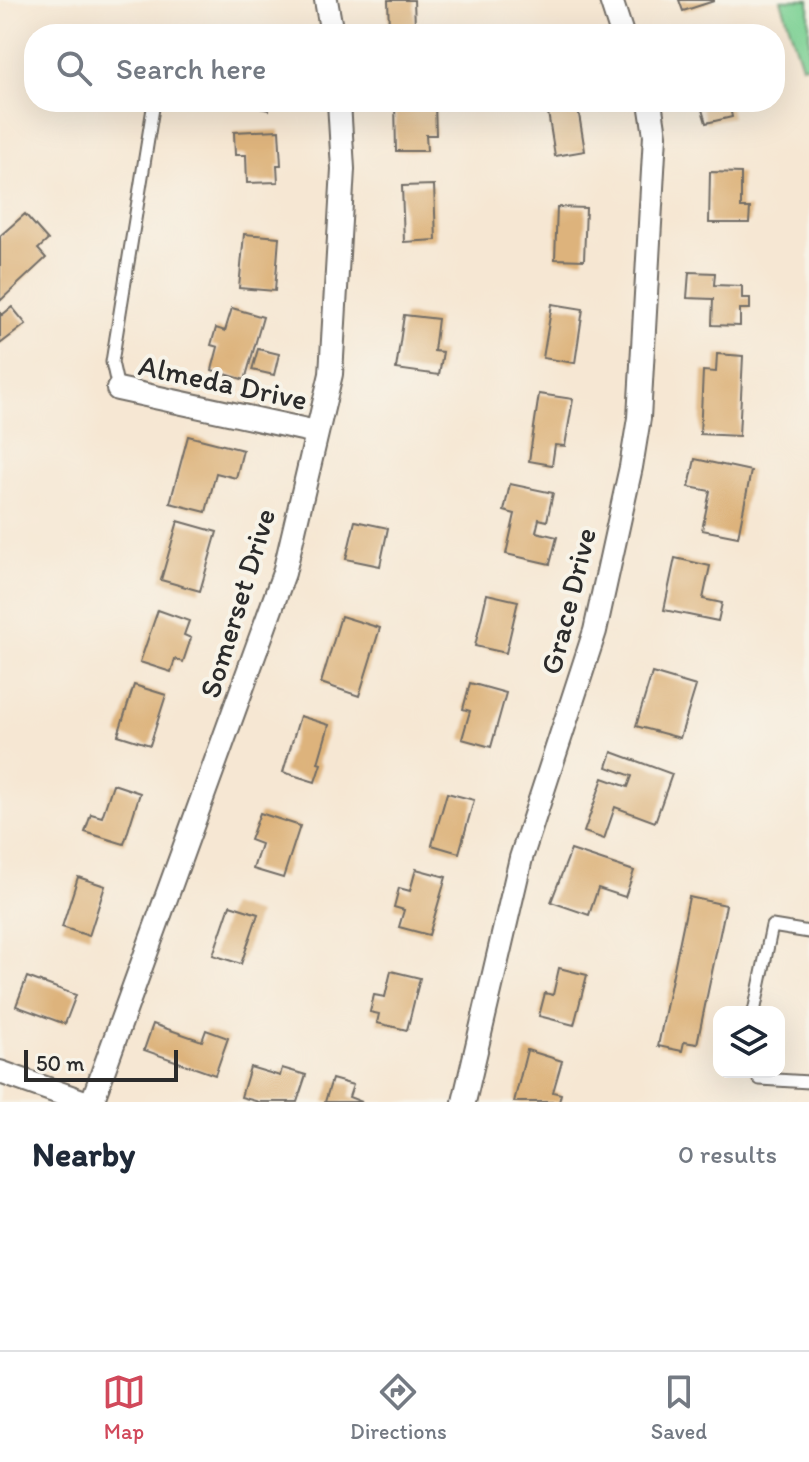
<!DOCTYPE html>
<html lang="en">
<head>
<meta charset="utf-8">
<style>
  :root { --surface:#fff; --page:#f2f2f3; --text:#1f2937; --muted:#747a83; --line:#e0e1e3; --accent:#d1495b }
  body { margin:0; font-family:Itim,sans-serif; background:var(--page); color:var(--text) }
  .controls { position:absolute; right:24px; bottom:24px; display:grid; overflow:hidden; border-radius:16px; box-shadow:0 8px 32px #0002 }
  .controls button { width:72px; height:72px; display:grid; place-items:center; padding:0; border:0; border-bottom:2px solid var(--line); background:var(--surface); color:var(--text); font:40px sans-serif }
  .scale { position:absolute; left:24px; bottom:20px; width:154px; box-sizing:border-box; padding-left:8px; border:4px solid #2b2b2b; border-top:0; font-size:22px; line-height:28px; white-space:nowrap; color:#2b2b2b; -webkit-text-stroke:6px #f7f3e8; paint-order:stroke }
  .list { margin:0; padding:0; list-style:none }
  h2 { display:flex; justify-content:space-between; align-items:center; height:104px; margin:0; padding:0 32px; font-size:34px }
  h2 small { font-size:26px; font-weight:400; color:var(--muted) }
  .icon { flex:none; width:44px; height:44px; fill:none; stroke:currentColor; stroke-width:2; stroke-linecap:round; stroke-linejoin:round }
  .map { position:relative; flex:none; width:809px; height:1102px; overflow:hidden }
  .search { position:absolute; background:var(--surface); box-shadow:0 8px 32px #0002; left:24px; right:24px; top:24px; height:88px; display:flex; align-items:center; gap:20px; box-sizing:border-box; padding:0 28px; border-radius:32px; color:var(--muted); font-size:30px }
  .sheet { height:248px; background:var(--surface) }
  nav { display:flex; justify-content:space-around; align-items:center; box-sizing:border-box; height:112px; border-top:2px solid var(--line); background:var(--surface); font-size:22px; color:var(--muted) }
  nav a { display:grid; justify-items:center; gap:4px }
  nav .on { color:var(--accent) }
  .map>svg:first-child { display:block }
  .green { fill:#7ed295; stroke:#547e60; stroke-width:2 }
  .building { fill:#ddb37b }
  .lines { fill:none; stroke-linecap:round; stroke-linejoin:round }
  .service-casing { stroke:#726d66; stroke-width:15 }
  .minor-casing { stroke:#726d66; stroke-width:26 }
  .service { stroke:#fff; stroke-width:11 }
  .minor { stroke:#fff; stroke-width:22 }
  .labels { text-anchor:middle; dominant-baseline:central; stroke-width:8; stroke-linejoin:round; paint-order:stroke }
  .street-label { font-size:30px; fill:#2b2b2b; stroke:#f7f3e8 }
</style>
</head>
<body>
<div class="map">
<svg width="809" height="1102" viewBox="0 0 809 1102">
  <rect width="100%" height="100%" fill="#f7f3e8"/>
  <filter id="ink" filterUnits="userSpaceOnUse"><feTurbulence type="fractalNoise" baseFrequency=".0125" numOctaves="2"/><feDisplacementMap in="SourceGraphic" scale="16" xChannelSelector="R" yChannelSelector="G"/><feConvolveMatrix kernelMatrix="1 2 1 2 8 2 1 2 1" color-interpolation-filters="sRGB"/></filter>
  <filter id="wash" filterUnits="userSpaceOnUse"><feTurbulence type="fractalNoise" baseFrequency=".006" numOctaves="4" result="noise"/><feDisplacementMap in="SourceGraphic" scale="32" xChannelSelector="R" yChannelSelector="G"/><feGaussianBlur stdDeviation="1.8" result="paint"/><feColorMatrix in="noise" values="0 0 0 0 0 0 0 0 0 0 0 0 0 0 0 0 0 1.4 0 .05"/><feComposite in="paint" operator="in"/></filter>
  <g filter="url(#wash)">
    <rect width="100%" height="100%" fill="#f6e7d3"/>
    <path class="green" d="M781,0h28v64l-7,2z"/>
    <g id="blocks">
      <path class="building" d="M388,0h26l1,26 -26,1z
        M679,0h35v1l-31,10z
        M232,102h38l-1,8z
        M395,102l40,2 1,31h-10l1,16h-31z
        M577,102l8,49 -30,5 -8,-50z
        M693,102h36l3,15 -26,6 -5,-17 -6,2z
        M279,130l2,35h-4l1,17 -31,1 -1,-28h-11l-1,-23z
        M710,172l31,1v35h9l-1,15h-40z
        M434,185l2,55 -32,2 -2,-56z
        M557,207l29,1 -2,52 -29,-1z
        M25,214l23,26 -10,9 8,9 -46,43v-65z
        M244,234l35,3 -4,54 -36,-3z
        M689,272l26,1 -1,12 28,1v12h8v11h-10v17l-28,-1 1,-26 -26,-1z
        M552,304l31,5 -8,54 -32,-5z
        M12,307l14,17 -26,20v-32l2,3z
        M232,308l31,9 -18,63 -33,-10 6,-23 -7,-2 5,-17 9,3z
        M404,315l34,4 -4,32 9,1 -4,23 -43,-6z
        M258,349l21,5 -5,21 -22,-5z
        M717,354l26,2 -4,80 -39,-2 3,-63 13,1z
        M539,394l34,5 -8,47 -10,-1 -3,20 -23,-4z
        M188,436l55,14 -7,28 -20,-5 -10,39 -36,-9z
        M695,459l56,12 -13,66 -36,-7 8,-39 -21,-4z
        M510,484l43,9 -6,28 -8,-2 -3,13 21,5 -7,27 -44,-10 9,-40 -11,-3z
        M178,521l39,11 -17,59 -39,-11z
        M355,521l33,7 -8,38 -34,-7z
        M675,558l35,8 -7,33 19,4 -4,18 -54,-11z
        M487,594l31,7 -12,52 -31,-7z
        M158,610l31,11 -5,14 7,3 -8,24 -8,-3 -4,13 -31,-10z
        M341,616l39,12 -21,68 -38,-13z
        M652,673l44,13 -16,52 -44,-12z
        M470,683l36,10 -15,54 -29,-8 8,-28 -7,-2z
        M134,685l32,10 -16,50 -32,-10z
        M300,716l29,9 -11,38 3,1 -6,18 -32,-10z
        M612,752l60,22 -17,48 -40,-15 -11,32 -20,-7 19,-54 25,9 4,-11 -25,-9z
        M113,784l27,9 -16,51 -39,-12 6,-18 11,3z
        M447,793l27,7 -15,53 -27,-8z
        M260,813l40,13 -17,52 -30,-9 8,-25 -11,-4z
        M571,850l63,21 -9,26 -27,-9 -9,27 -38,-13z
        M416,869l30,8 -17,58 -30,-8 5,-17 -10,-3 5,-19 11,3z
        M78,877l27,9 -16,50 -27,-9z
        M689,897l37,8 -29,139 -13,-2 -2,9 -24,-5z
        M230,905l28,9 -17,50 -28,-9z
        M559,968l28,7 -13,50 -35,-9 6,-23 8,2z
        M391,971l29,7 -13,52 -30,-7 2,-9 -9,-2 4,-17 11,2z
        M27,977l49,18 -11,29 -49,-18z
        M153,1024l49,17 4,-11 22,8 -13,37 -71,-25z
        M527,1050l35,11 -9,31 8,2 -2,8h-45z
        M250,1067l30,9 2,-8 24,7 -9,27h-38l-18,-5z
        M332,1079l21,6 -4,12 13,5h-37z"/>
    </g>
  </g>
  <g filter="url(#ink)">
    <use href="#blocks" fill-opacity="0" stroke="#726d66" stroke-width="2"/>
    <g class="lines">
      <defs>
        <path id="service" d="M118,389l-6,-27 42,-260
          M754,1012l18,-86 37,6
          M753,1072l7,7 49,3"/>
        <path id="minor" d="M326,0l6,34
          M611,0l11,34
          M118,389l198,43
          M0,1072l85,30
          M92,1102l192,-529 47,-199 12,-205 -4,-67
          M464,1102l57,-244 74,-227 36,-164 8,-49 16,-283 -5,-33"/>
      </defs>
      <use href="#service" class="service-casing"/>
      <use href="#minor" class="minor-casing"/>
      <use href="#service" class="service"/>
      <use href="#minor" class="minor"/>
    </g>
  </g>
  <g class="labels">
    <g class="street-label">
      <text transform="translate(223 382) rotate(12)">Almeda Drive</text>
      <text transform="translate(568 601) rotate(-76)">Grace Drive</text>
      <text transform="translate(237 603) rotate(-73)">Somerset Drive</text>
    </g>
  </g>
</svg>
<div class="controls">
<button><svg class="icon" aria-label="layers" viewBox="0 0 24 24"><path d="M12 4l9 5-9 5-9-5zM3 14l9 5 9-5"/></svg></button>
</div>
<div class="scale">50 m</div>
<div class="search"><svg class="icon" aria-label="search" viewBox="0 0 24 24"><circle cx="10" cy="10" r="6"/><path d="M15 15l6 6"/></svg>Search here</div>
</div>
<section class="sheet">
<h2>Nearby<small>0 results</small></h2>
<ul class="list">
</ul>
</section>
<nav>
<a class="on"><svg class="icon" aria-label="map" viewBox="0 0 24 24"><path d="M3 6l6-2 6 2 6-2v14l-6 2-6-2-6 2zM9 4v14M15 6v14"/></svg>Map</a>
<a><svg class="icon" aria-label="directions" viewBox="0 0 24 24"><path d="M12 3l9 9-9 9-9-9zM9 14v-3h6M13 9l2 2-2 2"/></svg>Directions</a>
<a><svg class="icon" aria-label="saved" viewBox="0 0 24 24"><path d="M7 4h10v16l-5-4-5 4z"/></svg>Saved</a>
</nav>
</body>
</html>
